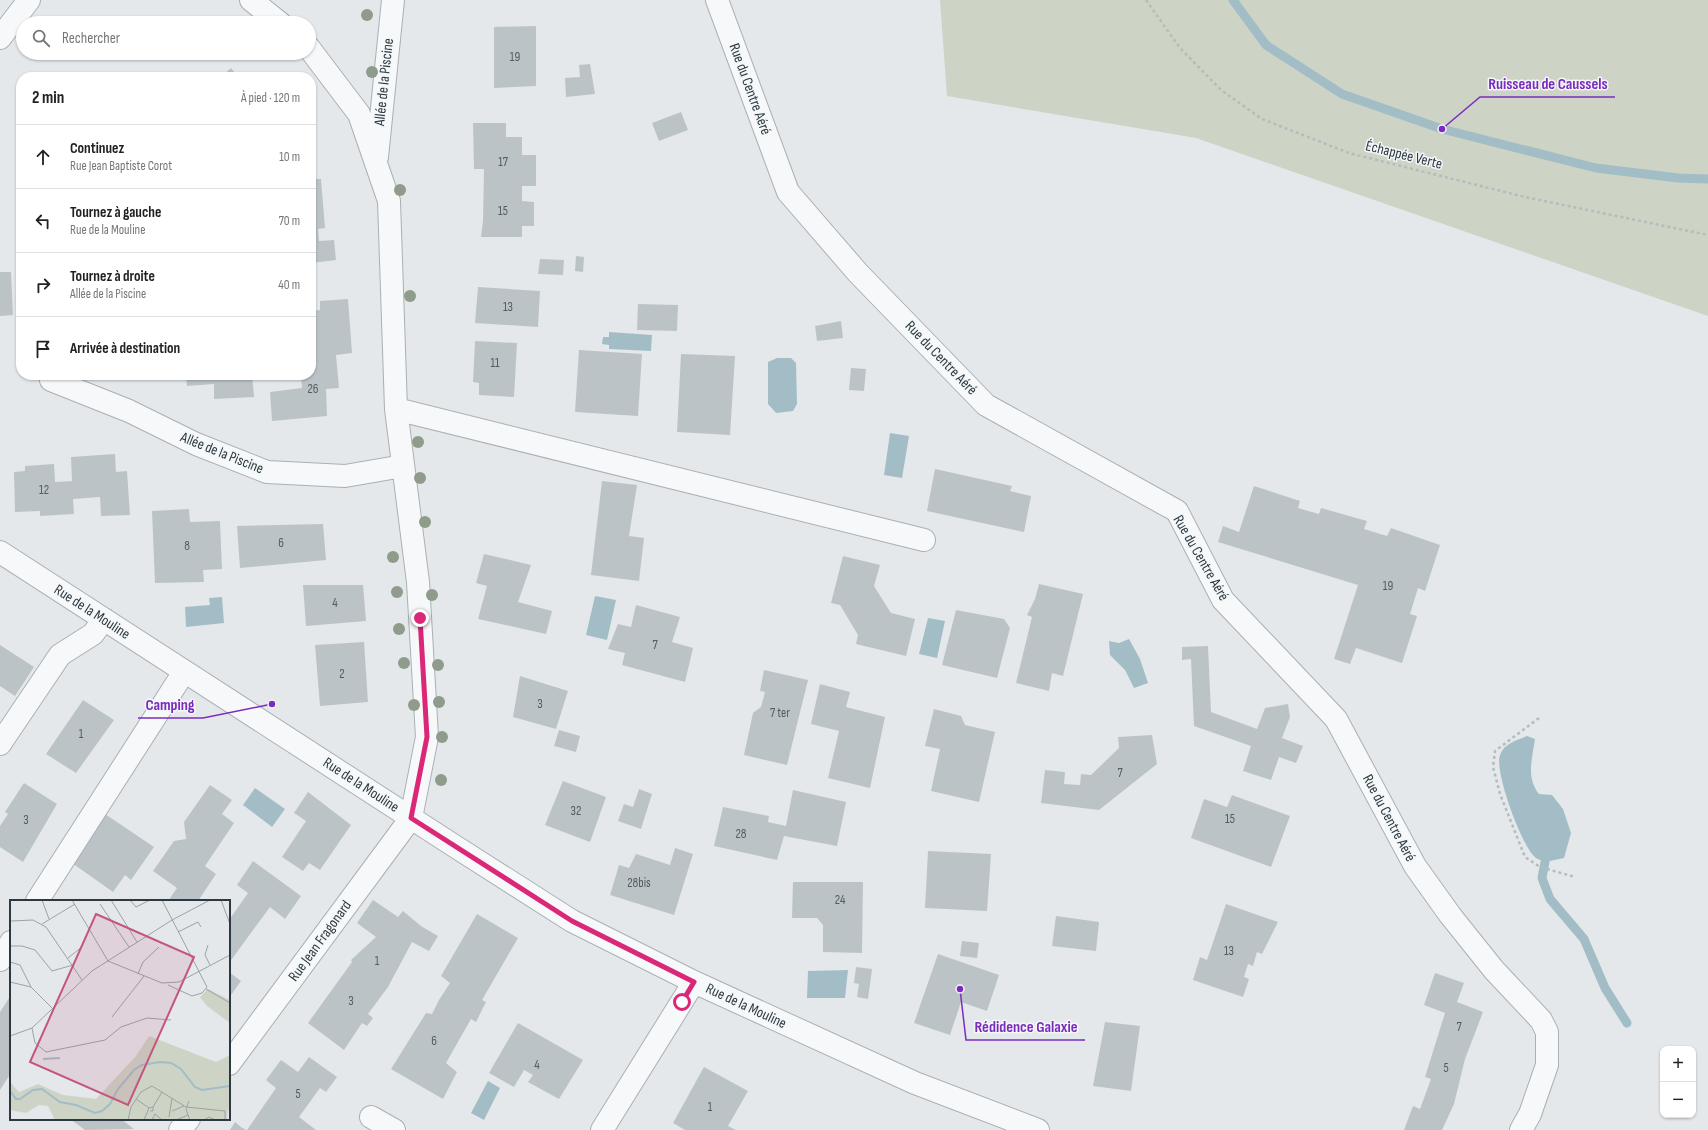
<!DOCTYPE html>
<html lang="fr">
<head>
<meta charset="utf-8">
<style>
  :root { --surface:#fff; --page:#f6f6f6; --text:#222; --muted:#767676; --line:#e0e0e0 }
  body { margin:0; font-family:"Sofia Sans Condensed",sans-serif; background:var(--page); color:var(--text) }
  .controls { position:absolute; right:12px; bottom:12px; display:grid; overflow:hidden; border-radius:8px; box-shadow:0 1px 3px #0004 }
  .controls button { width:36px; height:36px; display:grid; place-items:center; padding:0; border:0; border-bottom:1px solid var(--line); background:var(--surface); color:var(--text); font:20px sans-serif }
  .stop { position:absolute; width:12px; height:12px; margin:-9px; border:3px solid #db2777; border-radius:50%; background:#fff }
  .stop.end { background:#db2777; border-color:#fff; box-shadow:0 1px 4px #0008 }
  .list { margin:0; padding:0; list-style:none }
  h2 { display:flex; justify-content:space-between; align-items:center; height:52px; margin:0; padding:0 16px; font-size:17px }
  h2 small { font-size:13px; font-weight:400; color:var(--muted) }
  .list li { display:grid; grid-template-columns:26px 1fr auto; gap:12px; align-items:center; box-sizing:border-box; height:64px; padding:0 16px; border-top:1px solid var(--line) }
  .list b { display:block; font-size:15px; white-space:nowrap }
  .list p { margin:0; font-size:13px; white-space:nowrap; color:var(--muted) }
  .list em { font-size:13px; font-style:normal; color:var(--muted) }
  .icon { flex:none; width:22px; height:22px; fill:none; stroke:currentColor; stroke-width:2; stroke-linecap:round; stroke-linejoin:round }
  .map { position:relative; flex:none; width:1708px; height:1130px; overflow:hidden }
  .search { position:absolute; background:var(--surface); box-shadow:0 1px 3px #0004; left:16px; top:16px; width:300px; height:44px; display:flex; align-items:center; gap:10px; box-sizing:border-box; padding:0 14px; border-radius:22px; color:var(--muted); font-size:15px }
  .panel { position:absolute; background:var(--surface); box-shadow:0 1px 3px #0004; left:16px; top:72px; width:300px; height:308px; border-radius:16px }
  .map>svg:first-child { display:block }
  .green { fill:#cdd4c6 }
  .water { fill:#a3bdc7 }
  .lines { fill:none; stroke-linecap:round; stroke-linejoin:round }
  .stream { stroke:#a3bdc7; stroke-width:9 }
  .building { fill:#bcc3c7 }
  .minor-casing { stroke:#a9b0b5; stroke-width:24 }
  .path { stroke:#b6bbbe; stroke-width:2.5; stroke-dasharray:3 3; stroke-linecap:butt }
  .minor { stroke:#f7f8f9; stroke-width:22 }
  .tree { fill:#8f9b8b }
  .route { stroke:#db2777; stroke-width:5 }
  .labels { text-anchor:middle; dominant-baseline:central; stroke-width:3; stroke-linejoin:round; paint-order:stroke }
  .number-label { font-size:13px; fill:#515c63 }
  .street-label { font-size:15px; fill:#2d3942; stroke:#f4f7f8 }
  .inset-river { fill:none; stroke:#a3bdc7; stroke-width:2 }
  .inset-road { fill:none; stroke:#9ba2a7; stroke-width:1 }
  .view { fill:#c3567f; fill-opacity:0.15; stroke:#c3567f; stroke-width:2 }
  .inset-edge { fill:none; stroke:#2d3942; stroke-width:2 }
  .leader { fill:none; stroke:#7b2cbf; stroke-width:1.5 }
  .callout-dot { fill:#7b2cbf; stroke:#f4f7f8; stroke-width:1.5 }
  .callout-label { font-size:16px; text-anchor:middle; font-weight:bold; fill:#7b2cbf; stroke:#f4f7f8; stroke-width:3; stroke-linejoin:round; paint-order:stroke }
</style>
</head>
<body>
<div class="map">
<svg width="1708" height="1130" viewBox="0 0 1708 1130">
  <rect width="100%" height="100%" fill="#e4e8eb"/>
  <path class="green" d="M940,0h768v316l-512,-178 -249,-42z"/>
  <path class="water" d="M609,332l43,3 -1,16 -42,-2v-4l-7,-1 1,-7h6z
    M777,358h14l5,5 1,41 -4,7 -17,2 -8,-9v-42z
    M890,433l19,3 -7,42 -18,-3z
    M595,596l21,4 -9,40 -21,-5z
    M222,597l2,26 -38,4 -1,-20 25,-2 -1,-7z
    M928,618l17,3 -8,37 -18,-4z
    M1129,639l11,20 8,24 -14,5 -9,-18 -15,-15 -1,-14 10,2z
    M1527,736l8,3c-3,20 -9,39 4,55l13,1 11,14 8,24 -7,25 -19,4c-4,-2 -9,-3 -11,-6 -13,-12 -40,-85 -34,-101 4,-12 17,-15 27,-19z
    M255,788l30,21 -13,18 -29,-22z
    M848,970l-3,28h-38l1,-27z
    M488,1081l12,7 -16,32 -13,-7z"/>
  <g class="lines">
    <path class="stream" d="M1233,0l33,45 76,49 100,35 154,39 82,10 30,1
      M1545,862l-3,16 8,21 34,40 21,49 22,35"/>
  </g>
  <path class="building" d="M536,26v60l-42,2v-61z
    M590,64l5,30 -29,3 -1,-19 15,-1 -1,-12z
    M231,68l7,9h-17z
    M681,112l7,18 -29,11 -7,-18z
    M473,123h33v14h16v18h14v31h-14v15l12,1v24h-12v11h-41l2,-16 1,-52h-10z
    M311,179h10l4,49 -7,1 1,12 15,-1 2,20 -25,3z
    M576,256l8,1 -1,15 -8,-1z
    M540,259l24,1 -1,15 -25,-1z
    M0,272h11l2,43 -13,1z
    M478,287l62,4 -2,36 -63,-4z
    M348,299l4,54 -16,2 3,33 -13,1 1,27 -55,5 -2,-29 32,-4 -1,-13h10v-64l9,-1v-9z
    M638,304l40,1 -1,26 -40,-1z
    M841,321l2,17 -26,3 -2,-15z
    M475,341l42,2 -3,54 -35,-2v-12l-6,-1z
    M579,350l63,4 -4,62 -63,-4z
    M681,354l54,2 -5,79 -53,-3z
    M851,368l15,1 -2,22 -15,-1z
    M186,375h66l2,22 -40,2v-15l-27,2z
    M115,454l1,18 11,-1 3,44 -29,1 -1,-19 -27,2 1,15 -34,2v-5l-25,1 -1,-40 11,-1v-5l29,-2 1,18 17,-1 -1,-24z
    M935,469l77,17 -2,5 21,5 -7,36 -97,-21z
    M602,481l35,4 -8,51 15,2 -5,43 -48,-6z
    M1254,486l46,15 -2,7 21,6 2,-6 46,13 -3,8 23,7 4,-8 49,17 -15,46 -7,-3 -8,26 7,2 -15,47 -46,-15 -6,16 -16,-5 24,-74 -140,-43 5,-16 16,6z
    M189,509l1,13 30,-1 2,48 -19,1 1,12 -49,1 -3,-72z
    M323,524l3,36 -86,8 -3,-42z
    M484,554l47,11 -13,37 34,9 -6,23 -68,-15 9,-33 -11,-3z
    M843,556l37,9 -6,21 17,27 24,6 -9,37 -50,-12 2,-9 -18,-30 -9,-2z
    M1039,584l44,10 -20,82 -11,-3 -3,18 -33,-8 16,-66 -5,-2 8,-16z
    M303,585h60l3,36 -60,5z
    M636,605l44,12 -8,25 21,6 -8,34 -63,-17 3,-12 -17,-4 10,-25 13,3z
    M956,610l48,9 6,9 -13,50 -55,-13z
    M364,642l4,60 -48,4 -5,-61z
    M0,645l34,22 -19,29 -15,-10z
    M1208,646l3,66 46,17 8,-21 23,-4 2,13 -8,21 21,8 -7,17 -17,-6 -8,23 -28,-9 8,-25 -57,-20 -3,-67 -9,1v-13z
    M764,670l44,10 -21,85 -43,-10 9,-42 8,-6 4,-15 -5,-1z
    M520,676l48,15 -12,38 -43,-12z
    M820,684l30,8 -4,15 39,10 -15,71 -42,-10 11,-47 -28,-7z
    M83,700l31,20 -38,53 -30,-19z
    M934,709l27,7 4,9 30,7 -16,70 -48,-11 9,-42 -15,-3z
    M559,730l21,6 -4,16 -22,-6z
    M1152,735l5,29 -58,46 -58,-7 4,-33 20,2 -1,12 16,1 1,-11 10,1 28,-27 -1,-11z
    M563,781l43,16 -16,45 -45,-17z
    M24,783l33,21 -34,58 -23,-15v-21l8,-12 -3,-2z
    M210,785l22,15 -10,14 12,9 -29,43 11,8 -18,27h-30l9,-13 -24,-17 21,-30 12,-2 -2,-17z
    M639,789l13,5 -11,35 -23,-8 6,-17 9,3z
    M793,790l53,12 -9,44 -53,-10 -7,24 -63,-14 9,-39 46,9 -1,6 18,4z
    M308,792l43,33 -31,45 -11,-7 -6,8 -21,-14 24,-36 -12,-8z
    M1232,795l58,21 -19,51 -80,-29 13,-39 23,8z
    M105,814l49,33 -23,33 -6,-5 -12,17 -41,-29z
    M675,848l18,6 -19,61 -64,-20 9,-30 10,3 7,-14 34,11z
    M928,851l63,3 -4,57 -62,-3z
    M253,861l48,35 -16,23 -15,-12 -41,56v-43l19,-27 -11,-8z
    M793,882h70l-1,71 -39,-1v-27l-6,-7h-25z
    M373,900l25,17 5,-6 18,15 17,10 -9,15 -17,-9 -24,45 -20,27 5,4 -6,8 -5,-3 -18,27 -36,-27 44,-61 -1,-2 25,-23 -19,-14z
    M1226,904l52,18 -16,32 -5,-2 -4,14 -5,-2 -4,13 5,2 -6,18 -50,-17 7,-23 7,3z
    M477,914l41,24 -36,62 4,2 -10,20 -5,-3 -25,44 11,9 -14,27 -52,-30 35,-56 6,1 7,-14 11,-17 -9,-7z
    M1056,916l43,6 -3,29 -44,-5z
    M962,941l17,2 -2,15 -17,-2z
    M938,954l61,21 -12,36 -26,-9 -11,33 -36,-12z
    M856,967l16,2 -4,30 -11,-2 2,-13 -5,-1z
    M229,972l12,9 -12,17z
    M1435,973l29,10 -7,19 26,10 -18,47 -11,45 -12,26h-38l9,-24 7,3 11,-30 -6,-2 20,-64 -21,-8z
    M11,995v78l-11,17v-78z
    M1105,1022l35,4 -9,65 -38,-5z
    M518,1023l65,37 -24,39 -31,-17 5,-7 -9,-5 -10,17 -25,-14z
    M309,1057l28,20 -11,15 -6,-4 -21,29 17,13h-69l29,-42 -10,-8 15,-20 17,12z
    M704,1067l44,24 -20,35 8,4h-51l-12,-7z
    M70,1119h51l13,10 -49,1z
    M235,1122l6,5 5,3h-16z"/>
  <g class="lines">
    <defs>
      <path id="minor" d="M251,0l29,23
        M717,0l71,192 70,81 128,132 191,106 46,89 113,119 79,147 35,49 44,55 47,50 6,12v33l-17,49 -9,16
        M0,38l29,-38
        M377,157l16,-157
        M51,380l78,31 67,33 71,28 78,4 58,-10
        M396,409l528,131
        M0,552l456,295 116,74 122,61 221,101 123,47
        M0,744l60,-89 33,-21 11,-15
        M37,901l147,-229
        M0,960l11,-18
        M229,1064l182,-246 16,-81 -9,-155 -22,-173 -7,-208 -30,-87 -50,-66
        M371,1117l23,13
        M180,1130l9,-11
        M602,1130l92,-148"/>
    </defs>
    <use href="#minor" class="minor-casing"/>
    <path class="path" d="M1146,0l34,48 41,42 41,29 87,34 176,44 183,38
      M1539,718l-44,33 -2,16 7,27 25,63 15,10 35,10"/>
    <use href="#minor" class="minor"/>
  </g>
  <g class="tree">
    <circle cx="367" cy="15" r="6"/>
    <circle cx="372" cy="72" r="6"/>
    <circle cx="400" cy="190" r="6"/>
    <circle cx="410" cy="296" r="6"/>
    <circle cx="418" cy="442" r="6"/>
    <circle cx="420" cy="478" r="6"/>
    <circle cx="425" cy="522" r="6"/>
    <circle cx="393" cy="557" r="6"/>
    <circle cx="397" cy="592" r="6"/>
    <circle cx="432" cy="595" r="6"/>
    <circle cx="399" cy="629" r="6"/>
    <circle cx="404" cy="663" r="6"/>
    <circle cx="438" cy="665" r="6"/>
    <circle cx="439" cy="702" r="6"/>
    <circle cx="414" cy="705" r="6"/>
    <circle cx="442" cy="737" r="6"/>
    <circle cx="441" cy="780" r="6"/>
  </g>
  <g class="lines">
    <path class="route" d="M420,618l7,119 -16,81 161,103 122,61 -12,20"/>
  </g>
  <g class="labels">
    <g class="number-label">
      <text x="515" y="57">19</text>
      <text x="503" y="162">17</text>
      <text x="503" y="211">15</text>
      <text x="508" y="307">13</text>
      <text x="495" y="363">11</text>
      <text x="313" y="389">26</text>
      <text x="44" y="490">12</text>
      <text x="281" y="543">6</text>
      <text x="187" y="546">8</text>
      <text x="1388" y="586">19</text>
      <text x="335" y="603">4</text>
      <text x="655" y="645">7</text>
      <text x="342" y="674">2</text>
      <text x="540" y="704">3</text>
      <text x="780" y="713">7 ter</text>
      <text x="81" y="734">1</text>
      <text x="1120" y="773">7</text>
      <text x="576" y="811">32</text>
      <text x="1230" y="819">15</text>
      <text x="26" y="820">3</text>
      <text x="741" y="834">28</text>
      <text x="639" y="883">28bis</text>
      <text x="840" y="900">24</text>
      <text x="1229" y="951">13</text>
      <text x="377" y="961">1</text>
      <text x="351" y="1001">3</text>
      <text x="1459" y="1027">7</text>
      <text x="434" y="1041">6</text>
      <text x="537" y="1065">4</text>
      <text x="1446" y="1068">5</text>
      <text x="298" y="1094">5</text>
      <text x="710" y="1107">1</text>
    </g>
    <g class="street-label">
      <text transform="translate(384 82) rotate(-84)">Allée de la Piscine</text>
      <text transform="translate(750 89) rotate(70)">Rue du Centre Aéré</text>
      <text transform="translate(1404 155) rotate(14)">Échappée Verte</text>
      <text transform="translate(941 358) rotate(46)">Rue du Centre Aéré</text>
      <text transform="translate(222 453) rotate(22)">Allée de la Piscine</text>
      <text transform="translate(1201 558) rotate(60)">Rue du Centre Aéré</text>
      <text transform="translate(92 612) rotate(33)">Rue de la Mouline</text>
      <text transform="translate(361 785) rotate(33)">Rue de la Mouline</text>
      <text transform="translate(1389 818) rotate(62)">Rue du Centre Aéré</text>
      <text transform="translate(320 941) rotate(-54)">Rue Jean Fragonard</text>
      <text transform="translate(746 1006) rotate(25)">Rue de la Mouline</text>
    </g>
  </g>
  <g transform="translate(10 900)">
    <rect width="220" height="220" fill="#e4e8eb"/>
    <path d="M198,89l22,11v23l-23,-17 -7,-9zM139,136l67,26 14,-7v56l-2,-1 -1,10h-172l-7,-14 -9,-1 -13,8 -16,-3v-28l9,10 19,-8 25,11 33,4 40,-43z" fill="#cdd4c6"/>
    <path class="inset-river" d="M33,159l17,-1M0,191l6,8h4l13,-9 9,-1 18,13 16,3 19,8 7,-2 8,-7 8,-15 16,-19 8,-5 18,-3 11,1 10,6 14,18 7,3 28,-4"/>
    <path class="inset-road" d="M32,0l7,19M62,0l36,61 54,22 17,-1 51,-27M101,0l26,42M120,0l6,7 14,-7M152,0l45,87 -5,6 -10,3 -24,-11M211,0l9,24M90,4l29,43M0,21l23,-1 13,7 36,53M32,24l33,-20M168,32l20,-10 3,5M198,45l-3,10 5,10M0,46h12l13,4 17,21 21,-6M58,58l15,-12M0,62l10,3 11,22 21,21M128,74l5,-12 16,-15M0,82l21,5M196,89l24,14M102,117l32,-41M22,128l3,15 11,9 59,-12 16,-13 26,-9 24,2M0,136l22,-8 60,-57 80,-51 38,-20M126,199l13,9M143,207l9,-15M162,211l12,-5M178,215l-2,-6 3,-8M159,217l3,-19M118,220l3,-13 10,-15 11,-6 34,21 39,4v9M134,220l5,-12 4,-1v4h-3M142,220l3,-6 7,6M166,220l12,-5 2,5M194,220l5,-3 6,3"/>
    <path class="view" d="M86,14l98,43 -66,148 -98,-43z"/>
    <rect width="220" height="220" class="inset-edge"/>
  </g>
  <path class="leader" d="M1442 129L1480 97H1615M272 704L203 718H138M960 989L966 1040H1085"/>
  <g class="callout-dot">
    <circle cx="1442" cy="129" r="4"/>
    <circle cx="272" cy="704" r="4"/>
    <circle cx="960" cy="989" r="4"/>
  </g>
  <g class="callout-label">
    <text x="1548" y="89">Ruisseau de Caussels</text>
    <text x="170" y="710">Camping</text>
    <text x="1026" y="1032">Rédidence Galaxie</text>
  </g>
</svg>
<div class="controls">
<button>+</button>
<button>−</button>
</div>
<div class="stop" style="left:682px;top:1002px"></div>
<div class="stop end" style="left:420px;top:618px"></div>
<div class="search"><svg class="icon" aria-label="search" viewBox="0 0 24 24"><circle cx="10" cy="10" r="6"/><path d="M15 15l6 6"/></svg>Rechercher</div>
<section class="panel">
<h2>2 min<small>À pied · 120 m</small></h2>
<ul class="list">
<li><svg class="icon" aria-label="ahead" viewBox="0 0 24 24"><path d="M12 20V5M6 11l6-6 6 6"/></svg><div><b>Continuez</b><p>Rue Jean Baptiste Corot</p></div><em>10 m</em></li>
<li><svg class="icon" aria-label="left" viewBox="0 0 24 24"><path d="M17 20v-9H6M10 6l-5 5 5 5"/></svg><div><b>Tournez à gauche</b><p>Rue de la Mouline</p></div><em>70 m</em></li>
<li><svg class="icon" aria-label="right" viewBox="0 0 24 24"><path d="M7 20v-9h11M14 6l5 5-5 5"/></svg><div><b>Tournez à droite</b><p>Allée de la Piscine</p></div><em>40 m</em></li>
<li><svg class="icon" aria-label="arrive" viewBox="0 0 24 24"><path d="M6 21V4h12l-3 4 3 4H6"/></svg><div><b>Arrivée à destination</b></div></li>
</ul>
</section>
</div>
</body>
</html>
